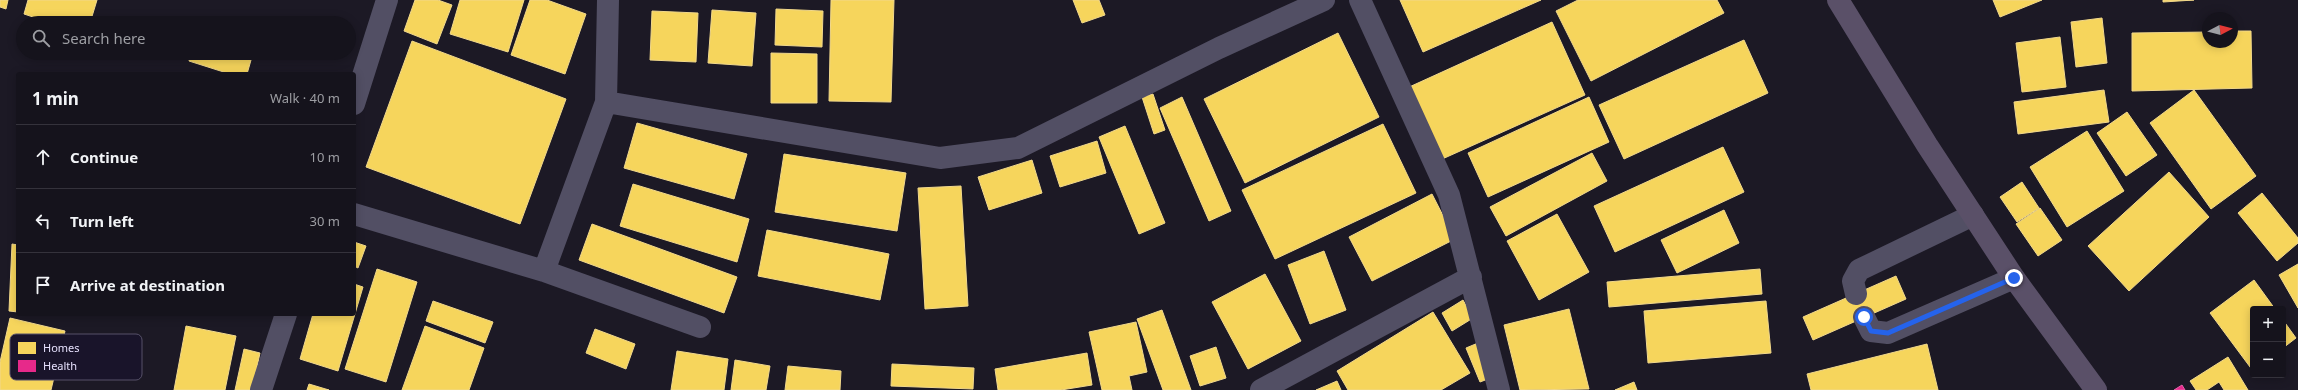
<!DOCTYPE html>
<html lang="en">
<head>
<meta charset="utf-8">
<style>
  :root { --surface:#15131c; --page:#222029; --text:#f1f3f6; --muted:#9d9ea3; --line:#34323b }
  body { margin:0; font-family:"Noto Sans",sans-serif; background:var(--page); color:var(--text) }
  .controls { position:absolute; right:12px; bottom:12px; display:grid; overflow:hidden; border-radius:4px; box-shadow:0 2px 10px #0003 }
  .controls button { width:36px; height:36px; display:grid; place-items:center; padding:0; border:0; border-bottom:1px solid var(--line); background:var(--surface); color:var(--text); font:20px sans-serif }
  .compass { position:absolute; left:2202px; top:12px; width:36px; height:36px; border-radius:50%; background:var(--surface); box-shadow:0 2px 10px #0003; rotate:83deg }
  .stop { position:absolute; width:12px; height:12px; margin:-9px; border:3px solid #2563eb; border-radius:50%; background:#fff }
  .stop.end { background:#2563eb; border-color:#fff; box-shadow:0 1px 4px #0008 }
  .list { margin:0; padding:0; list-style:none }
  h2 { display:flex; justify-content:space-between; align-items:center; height:52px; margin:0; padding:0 16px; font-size:17px }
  h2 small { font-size:13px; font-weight:400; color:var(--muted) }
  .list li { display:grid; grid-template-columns:26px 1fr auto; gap:12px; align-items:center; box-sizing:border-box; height:64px; padding:0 16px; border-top:1px solid var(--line) }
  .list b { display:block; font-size:15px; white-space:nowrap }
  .list em { font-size:13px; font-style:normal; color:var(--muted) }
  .icon { flex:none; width:22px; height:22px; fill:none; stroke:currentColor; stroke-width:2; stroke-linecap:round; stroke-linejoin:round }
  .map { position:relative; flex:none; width:2298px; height:390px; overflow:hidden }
  .search { position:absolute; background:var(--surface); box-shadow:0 2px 10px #0003; left:16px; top:16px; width:340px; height:44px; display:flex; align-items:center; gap:10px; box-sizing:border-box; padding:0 14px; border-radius:22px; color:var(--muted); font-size:15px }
  .panel { position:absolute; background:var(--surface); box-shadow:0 2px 10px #0003; left:16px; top:72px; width:340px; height:244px; border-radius:4px }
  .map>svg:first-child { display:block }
  .homes { fill:#f6d55c; stroke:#f1d88c }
  .health { fill:#e7298a; stroke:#e660ac }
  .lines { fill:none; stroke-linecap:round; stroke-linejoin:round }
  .minor { stroke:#524f64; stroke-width:22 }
  .major { stroke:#5a5068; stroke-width:22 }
  .route { stroke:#2563eb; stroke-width:5 }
  .key { fill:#19142a; stroke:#565169; stroke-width:1 }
  .key-label { font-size:11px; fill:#e5e0fc }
</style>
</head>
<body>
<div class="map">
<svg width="2298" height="390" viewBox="0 0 2298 390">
  <rect width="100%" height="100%" fill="#1c1925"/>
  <path class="homes" d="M0,0h8l-2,9 -6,-2z
    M28,0h69l-7,23h-39l-27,-9z
    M415,0h23l14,5 -15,39 -33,-13z
    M460,0h64l-16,52 -58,-18z
    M530,0h17l39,14 -21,60 -54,-19z
    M831,0h63l-3,102 -62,-1z
    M1073,0h26l6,15 -23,8z
    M1400,0h141l-118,52z
    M1578,0h139l7,13 -133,68 -35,-70z
    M1993,0h49l-42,17z
    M2163,0h31l-31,2z
    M776,9l47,2 -1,36 -47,-2z
    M712,10l44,3 -4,53 -44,-3z
    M652,11l46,2 -2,49 -46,-2z
    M2102,18l5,45 -31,4 -5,-45z
    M1552,22l33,73 -145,65 -33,-72z
    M2232,31h19l1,57 -120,3v-58l76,-1v10h24z
    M1338,33l41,84 -134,66 -41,-84z
    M2060,37l6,50 -44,5 -6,-49z
    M1744,40l24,53 -144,66 -25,-54z
    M412,41l154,58 -46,125 -154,-57z
    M191,53h62l-6,21h-17l-41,-13z
    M771,53l46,1v49h-46z
    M2104,90l5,32 -91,12 -4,-32z
    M2194,90l62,86 -45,33 -61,-86z
    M1153,94l12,36 -11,4 -12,-37z
    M1182,97l49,114 -22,10 -49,-113z
    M1589,97l20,45 -121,55 -20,-44z
    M2127,112l30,43 -31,21 -29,-43z
    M637,123l110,31 -13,45 -110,-31z
    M1383,124l33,69 -141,66 -33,-69z
    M1125,126l40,97 -26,11 -40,-97z
    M2087,131l37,60 -57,36 -37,-60z
    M1097,141l9,32 -46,14 -10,-31z
    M1723,147l21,45 -129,60 -21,-46z
    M1592,153l15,28 -101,55 -16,-29z
    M784,154l122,19 -9,58 -122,-19z
    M1032,160l10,33 -53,17 -11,-33z
    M2169,172l40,45 -80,74 -41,-45z
    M2022,182l17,26 -22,14 -17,-25z
    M633,184l116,35 -12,43 -117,-36z
    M961,186l7,120 -43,3 -7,-121z
    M2262,193l36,45v5l-21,18 -39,-48z
    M1432,194l23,45 -83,42 -23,-44z
    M2040,208l22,32 -24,16 -22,-32z
    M1724,210l15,33 -62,30 -16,-33z
    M1557,214l32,58 -50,28 -32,-59z
    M592,224l145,53 -13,36 -145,-53z
    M767,230l122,24 -9,46 -122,-24z
    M354,242l12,4 -8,22 -4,-2z
    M12,244l6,1v67l-9,-1z
    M1324,251l22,59 -36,14 -22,-59z
    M2298,264v44l-19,-33z
    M377,269l40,13 -31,100 -41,-13z
    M1760,269l2,25 -153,13 -2,-25z
    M1265,274l36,67 -53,28 -36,-67z
    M1896,276l10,23 -93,41 -10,-23z
    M2254,280l21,29h-22v62l-43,-58z
    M354,284l9,3 -25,84 -38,-12 13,-45h41z
    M1463,300l10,18 -21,13 -10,-18z
    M433,301l60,21 -8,21 -59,-22z
    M1766,301l5,52 -123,10 -4,-52z
    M1569,309l20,80 -69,1 -16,-65z
    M1162,310l29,80h-28l-26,-71z
    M1433,312l37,61 -29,17h-93l-11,-19z
    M10,318l55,13 -14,59h-51v-28z
    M2283,320l13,18 -13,10z
    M1136,322l11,50 -18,4 3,14h-30l-13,-58z
    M186,326l50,10 -11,54h-51z
    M425,326l59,22 -15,42h-67z
    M595,329l40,15 -9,25 -40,-16z
    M1478,343l15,34 -13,5 -14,-34z
    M1927,344l11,46h-127l-4,-16z
    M1216,347l10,31 -26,8 -10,-30z
    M244,349l16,4 -8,37h-17z
    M677,351l51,8 -4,31h-53z
    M1087,353l5,32 -31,5h-63l-3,-21z
    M2228,357l20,33h-24l-5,-8 -12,8h-11l-6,-9z
    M735,360l35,6 -4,24h-35z
    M892,364l82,4 -1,21 -82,-3z
    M788,366l53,5 -1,19h-55z
    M1337,381l4,9h-25z
    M1634,382l3,8h-22z
    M309,384l20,6h-22z"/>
  <path class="health" d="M2182,385l3,5h-11z"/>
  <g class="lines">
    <path class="minor" d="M1360,0l89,195 50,195
      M606,102l334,56 78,-10 201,-100 105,-48
      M354,104l33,-104
      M354,214l190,57 62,-169 2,-102
      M544,271l156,56
      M1856,294l-3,-13 6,-11 114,-55
      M1864,317l7,14 17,2 126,-55
      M261,390l25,-76
      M1261,390l210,-113"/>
    <path class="major" d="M1838,0l89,145 87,133 82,112"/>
  </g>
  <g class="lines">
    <path class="route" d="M1864,317l7,14 17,2 126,-55"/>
  </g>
  <rect x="10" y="334" width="132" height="46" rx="6" class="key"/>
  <rect x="18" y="342" width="18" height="12" fill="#f6d55c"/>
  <rect x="18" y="360" width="18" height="12" fill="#e7298a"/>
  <g class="key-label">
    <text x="43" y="352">Homes</text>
    <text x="43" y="370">Health</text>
  </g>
</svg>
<div class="controls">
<button>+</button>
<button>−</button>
</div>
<svg class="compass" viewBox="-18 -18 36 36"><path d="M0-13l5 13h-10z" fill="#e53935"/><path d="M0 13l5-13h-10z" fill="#9d9ea3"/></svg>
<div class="stop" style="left:1864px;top:317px"></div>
<div class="stop end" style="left:2014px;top:278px"></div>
<div class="search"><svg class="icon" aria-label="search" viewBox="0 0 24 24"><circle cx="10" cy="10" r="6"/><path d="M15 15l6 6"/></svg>Search here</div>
<section class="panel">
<h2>1 min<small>Walk · 40 m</small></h2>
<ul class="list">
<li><svg class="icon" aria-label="ahead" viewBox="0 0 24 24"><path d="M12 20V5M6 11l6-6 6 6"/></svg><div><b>Continue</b></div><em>10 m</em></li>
<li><svg class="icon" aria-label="left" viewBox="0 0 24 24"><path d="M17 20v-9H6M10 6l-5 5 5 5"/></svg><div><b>Turn left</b></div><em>30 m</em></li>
<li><svg class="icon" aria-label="arrive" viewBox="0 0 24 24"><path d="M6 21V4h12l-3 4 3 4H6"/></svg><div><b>Arrive at destination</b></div></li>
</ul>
</section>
</div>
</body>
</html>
